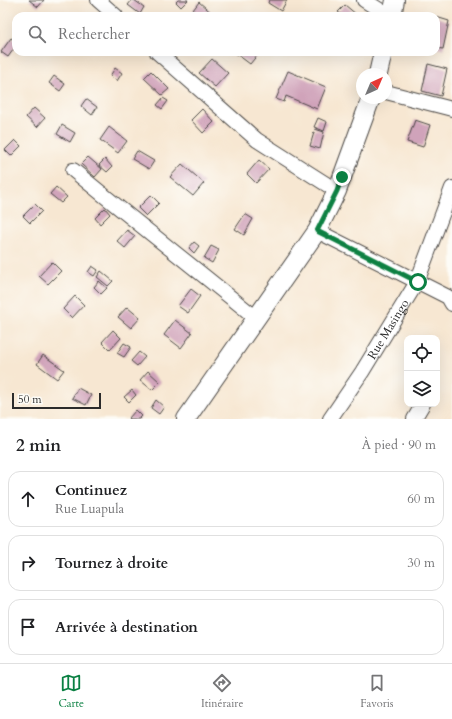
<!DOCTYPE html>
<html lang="fr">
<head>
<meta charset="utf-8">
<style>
  :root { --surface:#fff; --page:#f2f2f2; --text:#202124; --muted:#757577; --line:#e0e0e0; --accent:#0b8043 }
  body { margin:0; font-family:Cardo,serif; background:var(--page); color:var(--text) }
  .controls { position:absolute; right:12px; bottom:12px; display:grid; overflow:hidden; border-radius:8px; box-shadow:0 4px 16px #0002 }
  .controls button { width:36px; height:36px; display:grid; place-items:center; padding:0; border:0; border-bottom:1px solid var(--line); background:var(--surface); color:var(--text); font:20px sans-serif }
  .compass { position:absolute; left:356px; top:68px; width:36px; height:36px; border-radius:50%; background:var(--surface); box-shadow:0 4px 16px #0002; rotate:44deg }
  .scale { position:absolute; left:12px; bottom:10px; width:89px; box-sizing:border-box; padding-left:4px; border:2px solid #2b2b2b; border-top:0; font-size:11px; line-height:14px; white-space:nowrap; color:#2b2b2b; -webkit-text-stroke:3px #fdfcf7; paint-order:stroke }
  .stop { position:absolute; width:12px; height:12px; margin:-9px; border:3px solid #0b8043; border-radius:50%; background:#fff }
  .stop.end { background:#0b8043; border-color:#fff; box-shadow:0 1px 4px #0008 }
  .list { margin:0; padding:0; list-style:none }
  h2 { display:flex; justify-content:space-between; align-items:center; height:52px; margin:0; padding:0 16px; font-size:17px }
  h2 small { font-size:13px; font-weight:400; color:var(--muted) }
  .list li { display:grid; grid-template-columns:26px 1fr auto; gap:12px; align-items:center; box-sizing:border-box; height:56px; margin:0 8px 8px; padding:0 8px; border:1px solid var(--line); border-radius:12px }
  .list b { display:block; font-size:15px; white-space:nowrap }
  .list p { margin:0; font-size:13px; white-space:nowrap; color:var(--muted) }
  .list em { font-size:13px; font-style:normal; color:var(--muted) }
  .icon { flex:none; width:22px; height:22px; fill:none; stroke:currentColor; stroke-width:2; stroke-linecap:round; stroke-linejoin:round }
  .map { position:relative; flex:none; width:452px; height:419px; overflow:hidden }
  .search { position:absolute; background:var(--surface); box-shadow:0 4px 16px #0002; left:12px; right:12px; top:12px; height:44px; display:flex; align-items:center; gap:10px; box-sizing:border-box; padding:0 14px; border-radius:12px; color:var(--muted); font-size:15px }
  .sheet { height:244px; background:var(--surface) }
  nav { display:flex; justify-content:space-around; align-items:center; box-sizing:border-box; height:56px; border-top:1px solid var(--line); background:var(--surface); font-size:11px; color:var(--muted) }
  nav a { display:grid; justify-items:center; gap:2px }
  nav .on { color:var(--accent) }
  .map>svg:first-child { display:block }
  .building { fill:#d0a3ba }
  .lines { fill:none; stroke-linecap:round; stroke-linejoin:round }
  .minor-casing { stroke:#4a4744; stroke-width:16 }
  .major-casing { stroke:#4a4744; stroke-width:20 }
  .minor { stroke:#fff; stroke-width:14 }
  .major { stroke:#fff; stroke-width:18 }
  .route { stroke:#0b8043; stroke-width:5 }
  .labels { text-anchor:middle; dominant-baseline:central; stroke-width:4; stroke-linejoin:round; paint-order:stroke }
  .street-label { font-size:12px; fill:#2b2b2b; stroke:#fdfcf7 }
</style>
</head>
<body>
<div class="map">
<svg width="452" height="419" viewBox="0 0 452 419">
  <rect width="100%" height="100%" fill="#fdfcf7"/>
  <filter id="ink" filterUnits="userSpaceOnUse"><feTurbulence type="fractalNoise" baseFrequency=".025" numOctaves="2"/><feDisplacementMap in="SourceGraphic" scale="8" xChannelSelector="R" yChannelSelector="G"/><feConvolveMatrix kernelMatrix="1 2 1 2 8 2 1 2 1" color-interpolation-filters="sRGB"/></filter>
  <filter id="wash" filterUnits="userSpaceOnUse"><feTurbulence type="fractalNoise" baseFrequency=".012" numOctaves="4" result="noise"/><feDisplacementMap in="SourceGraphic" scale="16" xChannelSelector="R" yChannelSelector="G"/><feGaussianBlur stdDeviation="0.9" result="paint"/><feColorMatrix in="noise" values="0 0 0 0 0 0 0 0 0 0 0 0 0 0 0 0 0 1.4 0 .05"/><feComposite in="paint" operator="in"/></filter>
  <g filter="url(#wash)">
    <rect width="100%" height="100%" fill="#f7e7d2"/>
    <g id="blocks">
      <path class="building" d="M29,0h15l-6,7z
        M132,0h2l10,7 -4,7 -12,-9z
        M178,0h10l-7,7 -5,-5z
        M269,0h18l-6,11 -13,-8z
        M199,2l14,12 -2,2h-11l-7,-6z
        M345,5l12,10 -1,1h-13l-5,-4z
        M436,17l13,4 -6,28 -7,-1z
        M11,38l5,3v5l-8,11 -7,-5z
        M234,52h24l1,1 -9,11z
        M212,59l16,14 -13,14 -16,-14z
        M428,64l19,5 -6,27 -19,-5z
        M115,68l7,5 -5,8 -7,-5z
        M151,71l18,18 -7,6 -18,-17z
        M288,71l38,16 -9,22 -31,-13 -2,6 -8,-3z
        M54,76l11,8 -5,7 -11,-8z
        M163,98l5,3 -6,8 -5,-4z
        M86,99l11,8 -5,8 -11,-9z
        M34,108l11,10 -8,9 -11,-10z
        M202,109l12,13 -11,11 -12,-13z
        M318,118l9,4 -3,9 -10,-4z
        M415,120l15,5 -7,22 -16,-5z
        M62,125l13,8 -5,9 -13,-8z
        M109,127l18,14 -9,12 -18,-13z
        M315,129l9,3 -4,17 -10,-3z
        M15,140l6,6 -10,10 -6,-6z
        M137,151l17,10 -5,8 -17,-10z
        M88,157l14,12 -7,8 -14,-13z
        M105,159l7,8 -5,5 -8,-7z
        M259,160l10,9 -13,14 -9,-9z
        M182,164l22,19 -11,13 -23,-19z
        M56,187l11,10 -6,6 -11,-9z
        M151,195l8,8 -13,13 -8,-8z
        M35,204l7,7 -12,12 -7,-7z
        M105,208l5,6 -10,10 -5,-6z
        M245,214l8,5 -9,16 -9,-6z
        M127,230l8,6 -10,12 -8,-7z
        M194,242l5,4 -5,7 -5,-5z
        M211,246l8,4 -7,13 -8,-5z
        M52,262l9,9 -13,13 -9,-8z
        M92,266l6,4 -4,6 -6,-4z
        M101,271l12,10 -5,5 -11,-9z
        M99,281l8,7 -6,6 -7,-7z
        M191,289l9,7 -12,17 -10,-7z
        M75,296l9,9 -12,13 -9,-9z
        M127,307l13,11 -9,10 -13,-11z
        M175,320l17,13 -11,15 -17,-13z
        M113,330l8,8 -11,12 -8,-8z
        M124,343l7,4 -7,10 -7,-4z
        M139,352l6,5 -8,9 -6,-5z
        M43,355l21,15 -7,9 -20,-15z
        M148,371l12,11 -8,8 -12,-10z
        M78,388l13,7 -5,10 -14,-7z
        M132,390l4,5 -7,7 -5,-5z
        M156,400l8,7 -5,7 -8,-6z
        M136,410l6,6 -3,3h-11z"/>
    </g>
  </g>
  <g filter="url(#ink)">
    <use href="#blocks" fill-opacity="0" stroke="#4a4744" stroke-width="1"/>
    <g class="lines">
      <defs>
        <g id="minor">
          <path d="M98,0l18,16"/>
          <path d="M364,0l25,16"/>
          <path d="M157,52l100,88 80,51"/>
          <path d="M386,92l66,17"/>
          <path d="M73,170c60,50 122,98 183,148"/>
          <path d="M317,231l131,66 4,7"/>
          <path id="s1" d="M330,419l32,-47 55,-90 35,-94"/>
          <path d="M414,419l9,-15"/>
        </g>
        <path id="major" d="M392,16l3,-16
          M378,74l5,-22
          M186,419l131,-188 20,-40 34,-93"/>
      </defs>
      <use href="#minor" class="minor-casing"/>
      <use href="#major" class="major-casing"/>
      <use href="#minor" class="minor"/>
      <use href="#major" class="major"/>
    </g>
  </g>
  <g class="lines" filter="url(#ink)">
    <path class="route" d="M342,177l-5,14 -20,40 101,51"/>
  </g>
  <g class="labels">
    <g class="street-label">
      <text stroke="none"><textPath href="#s1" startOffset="107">Rue Masingo</textPath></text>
    </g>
  </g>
</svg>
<div class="controls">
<button><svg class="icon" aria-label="locate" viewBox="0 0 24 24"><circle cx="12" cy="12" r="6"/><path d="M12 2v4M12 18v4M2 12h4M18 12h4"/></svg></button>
<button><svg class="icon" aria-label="layers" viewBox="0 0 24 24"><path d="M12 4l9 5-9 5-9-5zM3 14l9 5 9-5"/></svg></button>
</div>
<svg class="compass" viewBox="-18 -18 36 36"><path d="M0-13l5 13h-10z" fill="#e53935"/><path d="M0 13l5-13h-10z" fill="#757577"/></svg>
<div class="scale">50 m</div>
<div class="stop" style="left:418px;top:282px"></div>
<div class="stop end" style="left:342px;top:177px"></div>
<div class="search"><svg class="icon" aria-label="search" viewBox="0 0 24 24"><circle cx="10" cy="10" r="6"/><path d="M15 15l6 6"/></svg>Rechercher</div>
</div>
<section class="sheet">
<h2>2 min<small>À pied · 90 m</small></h2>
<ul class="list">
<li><svg class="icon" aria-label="ahead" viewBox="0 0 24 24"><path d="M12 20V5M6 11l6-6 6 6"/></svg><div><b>Continuez</b><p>Rue Luapula</p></div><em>60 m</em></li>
<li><svg class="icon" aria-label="right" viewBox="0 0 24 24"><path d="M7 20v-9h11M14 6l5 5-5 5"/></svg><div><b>Tournez à droite</b></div><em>30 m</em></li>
<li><svg class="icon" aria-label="arrive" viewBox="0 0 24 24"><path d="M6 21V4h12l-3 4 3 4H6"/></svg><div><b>Arrivée à destination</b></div></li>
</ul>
</section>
<nav>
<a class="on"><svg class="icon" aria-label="map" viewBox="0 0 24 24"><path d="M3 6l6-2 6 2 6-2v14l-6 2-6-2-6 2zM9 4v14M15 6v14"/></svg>Carte</a>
<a><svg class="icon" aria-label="directions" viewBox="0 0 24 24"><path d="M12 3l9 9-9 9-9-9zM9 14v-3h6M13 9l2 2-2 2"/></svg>Itinéraire</a>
<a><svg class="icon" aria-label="saved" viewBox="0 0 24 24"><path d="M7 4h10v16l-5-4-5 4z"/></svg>Favoris</a>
</nav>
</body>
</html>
